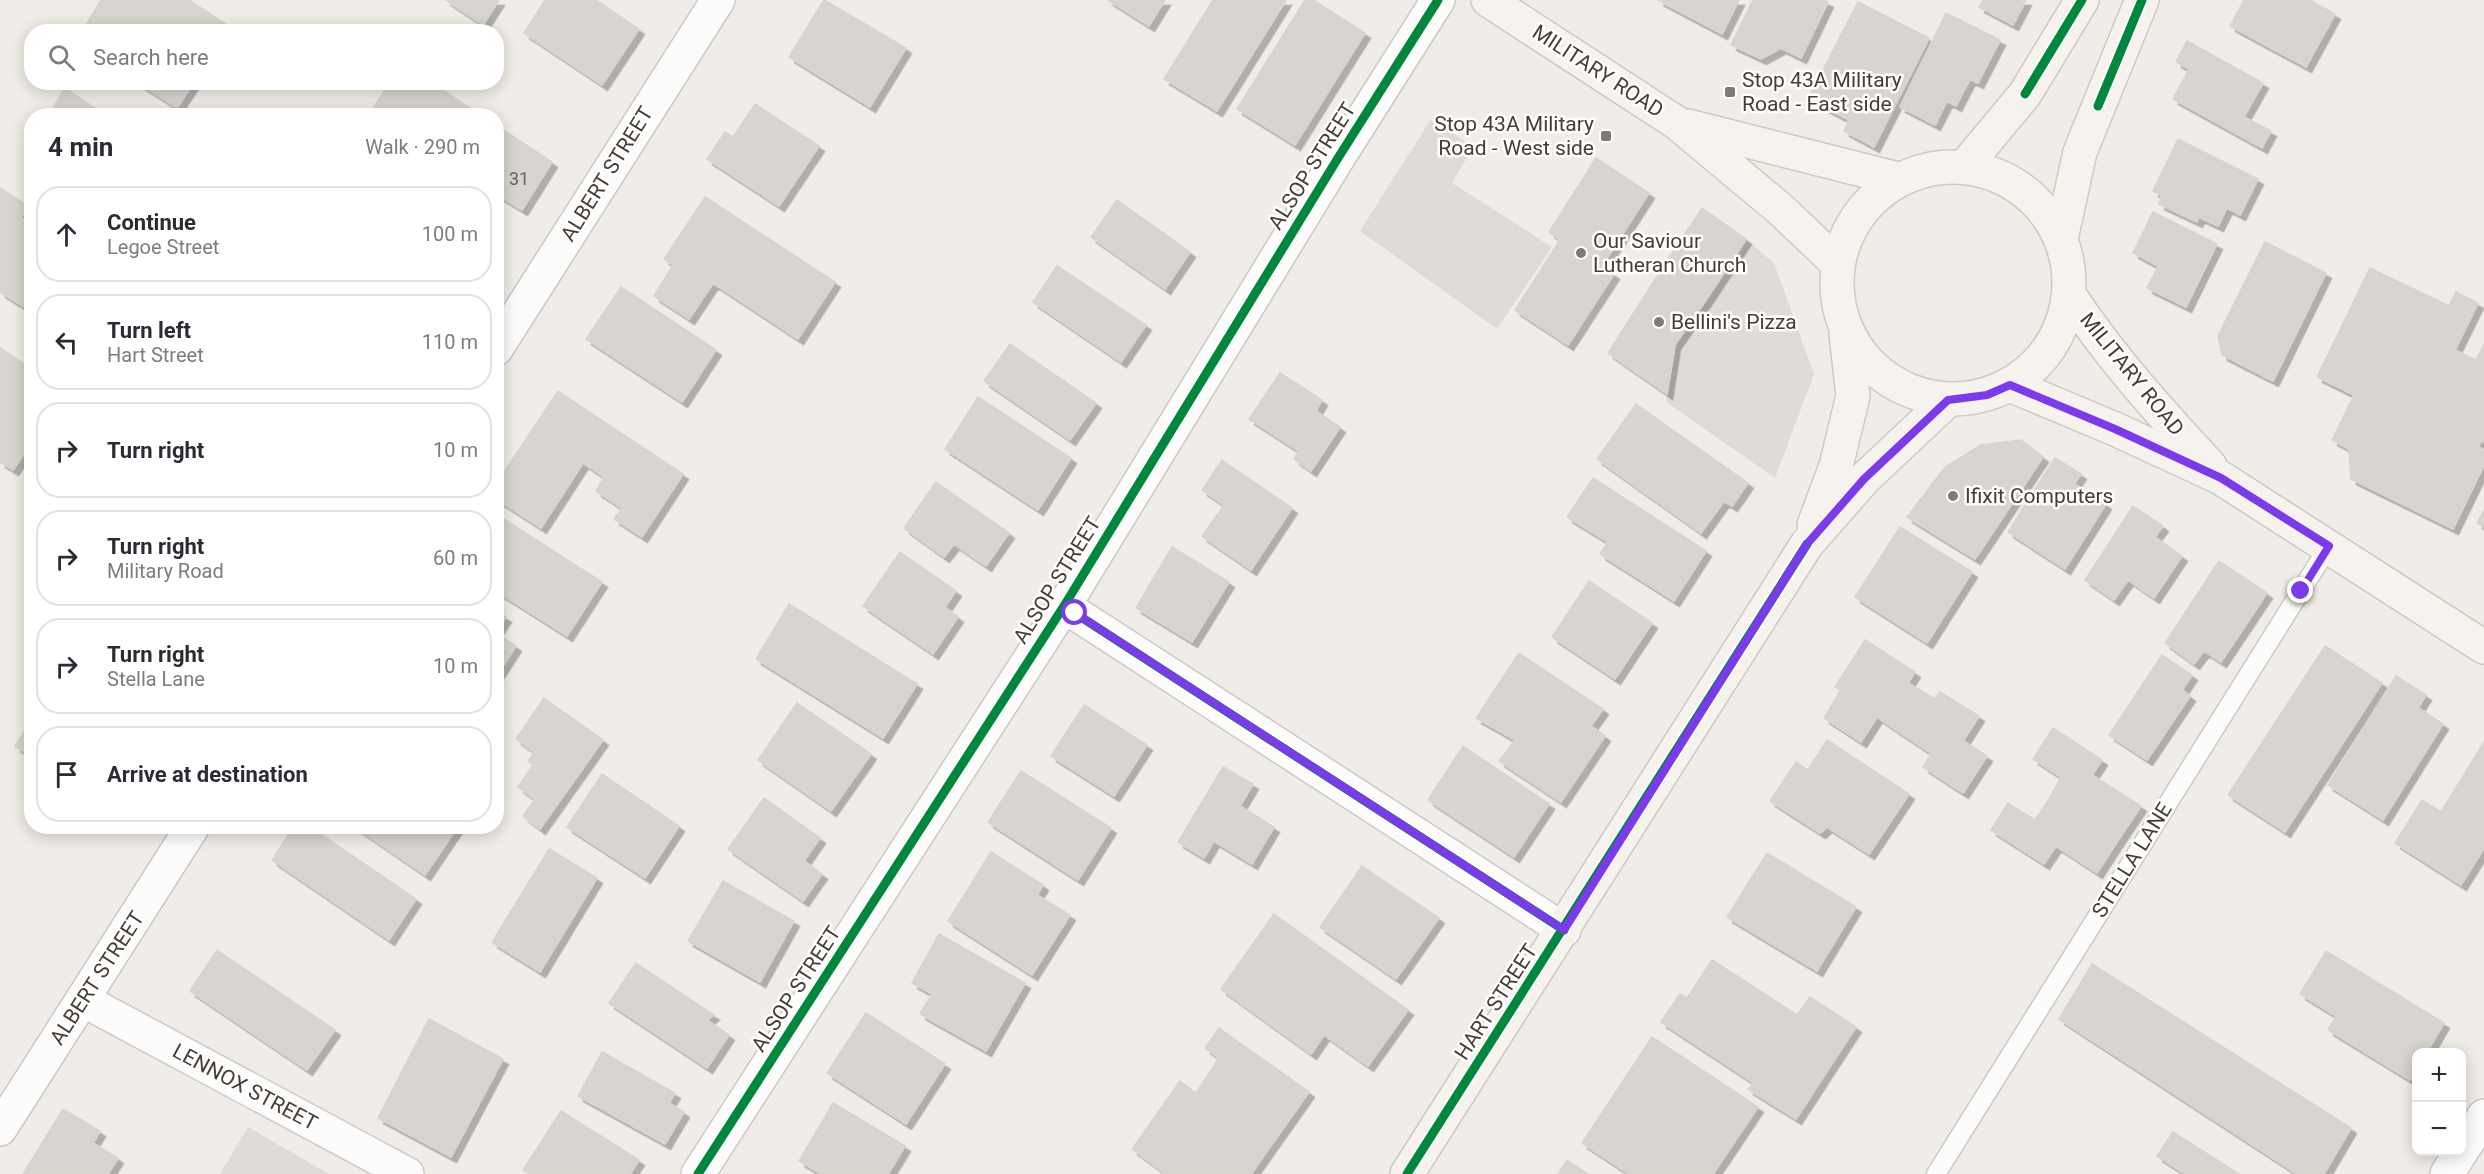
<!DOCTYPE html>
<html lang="en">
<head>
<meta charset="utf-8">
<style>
  :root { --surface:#fff; --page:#f2f2f3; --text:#2b2b33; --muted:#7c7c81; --line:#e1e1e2 }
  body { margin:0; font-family:Roboto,sans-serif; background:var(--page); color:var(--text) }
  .controls { position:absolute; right:18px; bottom:18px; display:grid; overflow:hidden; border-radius:12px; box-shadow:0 3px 15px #0003 }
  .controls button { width:54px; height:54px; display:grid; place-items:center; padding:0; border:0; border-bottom:2px solid var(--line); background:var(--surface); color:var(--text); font:30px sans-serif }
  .stop { position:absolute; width:18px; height:18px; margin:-14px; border:4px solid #7c3aed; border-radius:50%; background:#fff }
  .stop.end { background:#7c3aed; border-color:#fff; box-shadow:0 2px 6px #0008 }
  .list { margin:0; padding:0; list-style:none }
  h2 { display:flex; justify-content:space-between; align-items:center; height:78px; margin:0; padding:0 24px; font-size:26px }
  h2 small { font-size:20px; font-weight:400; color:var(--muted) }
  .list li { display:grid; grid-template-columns:39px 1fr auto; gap:18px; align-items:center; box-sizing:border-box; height:96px; margin:0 12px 12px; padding:0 12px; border:2px solid var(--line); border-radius:24px }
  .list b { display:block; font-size:22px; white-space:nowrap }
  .list p { margin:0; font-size:20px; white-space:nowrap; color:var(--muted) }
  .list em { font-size:20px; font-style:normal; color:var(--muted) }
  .icon { flex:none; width:33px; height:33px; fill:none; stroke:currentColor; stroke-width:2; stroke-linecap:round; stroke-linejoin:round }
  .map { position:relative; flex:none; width:2484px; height:1174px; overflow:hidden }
  .search { position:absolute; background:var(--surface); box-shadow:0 3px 15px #0003; left:24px; top:24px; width:480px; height:66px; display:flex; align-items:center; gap:15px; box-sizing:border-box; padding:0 21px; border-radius:24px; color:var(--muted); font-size:22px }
  .panel { position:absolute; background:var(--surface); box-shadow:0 3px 15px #0003; left:24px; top:108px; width:480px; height:726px; border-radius:24px }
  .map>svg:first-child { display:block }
  .parking { fill:#dfdcd8 }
  .building { fill:#d8d4cf; stroke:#d8d4ce; stroke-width:1.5; filter:url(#shadow) }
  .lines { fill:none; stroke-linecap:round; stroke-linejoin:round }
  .lane-casing { stroke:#cdc9c4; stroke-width:21 }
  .street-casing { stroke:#cdc9c4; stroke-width:36 }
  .secondary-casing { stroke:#d0c9bf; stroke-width:36 }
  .lane { stroke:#fdfcfc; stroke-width:18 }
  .street { stroke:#fdfcfc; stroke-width:33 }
  .secondary { stroke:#f6f3ee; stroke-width:33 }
  .cycleway-casing { stroke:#fff; stroke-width:13 }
  .cycleway { stroke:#00873e; stroke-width:9 }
  .route { stroke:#7c3aed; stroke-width:8 }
  .poi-dot { fill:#827b73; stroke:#fff; stroke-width:2 }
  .labels { text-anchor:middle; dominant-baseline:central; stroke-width:5; stroke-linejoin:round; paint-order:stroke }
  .number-label { font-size:18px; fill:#6c645c }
  .street-label { font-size:21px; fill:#463d34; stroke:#fff }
  .poi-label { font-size:21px; fill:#463d34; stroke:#fff; text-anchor:start }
</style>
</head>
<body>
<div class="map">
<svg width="2484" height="1174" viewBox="0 0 2484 1174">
  <defs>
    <filter id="shadow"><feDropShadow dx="5.5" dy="5.5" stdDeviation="0" flood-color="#0004"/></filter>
  </defs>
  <rect width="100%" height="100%" fill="#f0ede8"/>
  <path class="parking" d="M1431,119l42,28 -21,36 100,64 -55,82 -137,-98z
    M1748,241l26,22 40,111 -39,104 -109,-76 11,-57z
    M248,1127l81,47h-109z"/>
  <path class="building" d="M101,0h88l41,27 -3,5h-127l-13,-9z
    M446,0h53l-16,25z
    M545,0h51l43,29 -37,56 -78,-52z
    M824,0l82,48 -36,59 -81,-50z
    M1108,0h57l-16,26z
    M1213,0h73l-69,111 -53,-32z
    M1305,0h8l52,33 -70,112 -58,-36z
    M1658,0h81l-17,34z
    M1753,0h70l5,2 -27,56 -20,-10 -20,11 -30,-14z
    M1983,0h43l-13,25 -34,-18z
    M2244,0h66l25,14 -29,53 -76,-41z
    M1858,2l71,36 -55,109 -30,-16 5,-11 -41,-21z
    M1946,13l54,27 -22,43 -8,-4 -14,27 -9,-5 -12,24 -35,-18z
    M2187,41l76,42 -19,34 27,14 -9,17 -89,-49 16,-30 -13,-7z
    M137,82h57l-17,26z
    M390,82h41l51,34h-114z
    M65,88l42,28h-59z
    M755,104l64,42 -40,60 -72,-47 18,-27 8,5z
    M496,125l56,37 -30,48 -26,-16z
    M2178,139l80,40 -18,36 -13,-7 -9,18 -19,-9 -2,5 -38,-18 3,-8 -9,-5z
    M32,141v14l-7,-4z
    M1596,158l53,35 -47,73 12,8 -46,71 -53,-35 45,-70 -11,-8z
    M0,188l28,18 -7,12 11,7v87l-32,-20z
    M705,197l130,85 -37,57 -85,-56 -24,36 -35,-23 19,-31 -9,-6z
    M1117,200l73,52 -25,37 -74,-52z
    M1702,208l44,31 -40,61 -45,-30z
    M2153,212l64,32 -31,63 -39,-19 11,-22 -25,-13z
    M2265,242l61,31 -53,108 -51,-26 -4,-19z
    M1057,266l89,59 -25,37 -88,-60z
    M2370,268l79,38 7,-14 22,11 -23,47 21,10 8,-16v98l-3,-1 -3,6 6,3v15l-31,64 -102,-50 -2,-30 -17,-9 22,-45 -37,-18z
    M1661,270l45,30 -31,44 -8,50 -59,-41z
    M621,287l95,63 -34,52 -96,-63z
    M1010,344l86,59 -26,37 -86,-59z
    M0,348l32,21v73l-19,28 -13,-8z
    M1280,373l42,27 -6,11 24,16 -29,44 -17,-12 5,-8 -50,-32z
    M558,391l125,83 -41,63 -28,-18 8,-11 -26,-17 8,-14 -21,-14 -42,65 -45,-29v-15z
    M978,397l93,61 -33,52 -93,-61z
    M1636,404l112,79 -16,23 -8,-5 -23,32 -104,-74z
    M2021,440l22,17 -68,102 -68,-42 38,-50 36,-22z
    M2055,458l26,16 -7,10 32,20 -41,65 -57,-37z
    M1222,460l70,48 -41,62 -49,-34 22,-31 -22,-15z
    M1593,478l113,73 -32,50 -74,-47 8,-12 -41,-25z
    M936,482l73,51 -23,33 -32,-22 -10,13 -40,-29z
    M2133,506l30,20 -8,11 27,19 -28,42 -26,-18 -14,20 -29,-20z
    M2484,510v17l-7,-4z
    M496,514l106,68 -35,54 -71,-45z
    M1900,527l72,45 -45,71 -72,-46z
    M1172,547l57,35 -37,60 -56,-34z
    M900,552l56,39 -11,16 13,10 -25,37 -70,-48z
    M2219,561l48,32 -46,69 -17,-11 -10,13 -29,-21z
    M1589,581l63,42 -37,56 -63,-42z
    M789,604l128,80 -34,54 -127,-79z
    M496,611l10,6 -10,15z
    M496,633l20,13 -20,31z
    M1865,640l50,32 -7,11 10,6 -25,39 -16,-11 -16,25 -37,-24 17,-28 -6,-3z
    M2325,646l57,37 -97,149 -57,-37z
    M1519,653l84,56 -12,17 14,10 -44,66 -62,-41 16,-21 -39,-22z
    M2162,655l30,20 -10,15 8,6 -43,64 -38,-25z
    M2396,676l30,19 -8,13 25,16 -60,96 -55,-35z
    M1918,689l17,10 5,-7 39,24 -16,25 24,15 -24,37 -40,-26 8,-14 -38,-25z
    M544,698l59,42 -63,89 -17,-13 12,-17 -17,-12 15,-22 -5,-4 6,-9 -18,-13z
    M797,703l74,51 -40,57 -73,-51z
    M1084,705l63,40 -33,51 -63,-40z
    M32,719v38l-17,-11z
    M2053,728l49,32 -10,15 49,31 -24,36 -68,-43 12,-22 -28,-18z
    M1827,740l82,54 -40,60 -42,-27 -7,6 -50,-32 26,-39 12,8z
    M2484,742v106l-23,37 -66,-42 27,-43 19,12z
    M1463,746l86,58 -35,53 -86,-57z
    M1223,767l30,17 -13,22 34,21 -22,37 -38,-23 -10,17 -26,-16z
    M1021,771l90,57 -33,52 -90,-58z
    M602,774l77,52 -34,52 -78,-51z
    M764,798l56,40 -16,23 18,13 -19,27 -75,-52z
    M2049,799l68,43 -20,31 -41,-27 -12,18 -53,-34 17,-27 27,17z
    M294,826h15l107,73 -27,41 -117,-80z
    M354,826h104l-33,49z
    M549,849l48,29 -57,94 -48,-30z
    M991,852l52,33 -6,10 33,20 -38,60 -84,-54z
    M1767,853l89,54 -39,64 -90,-54z
    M1362,866l77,52 -43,61 -76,-52z
    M723,881l71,40 -34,61 -72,-41z
    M1274,914l134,96 -40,56 -44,-31 -13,19 -90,-65z
    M939,934l86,49 -39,68 -66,-37 12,-20 -20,-11z
    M217,950l118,80 -28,40 -117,-79z
    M2326,951l118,72 -17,29h-11v17l-6,11 -82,-50 8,-14 -36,-22z
    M1712,960l85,55 13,-18 46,30 -60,92 -48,-30 6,-6 -93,-61 19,-28 7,4z
    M636,963l78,52 -7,5 22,15 -22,33 -98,-65z
    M2092,964l259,164 -27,46h-27l-238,-155z
    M866,1013l79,51 -39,60 -79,-51z
    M429,1019l74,40 -52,98 -73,-39z
    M1219,1028l90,64 -58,82h-89l1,-2 -31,-23 48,-68 16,12 23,-35 -14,-10z
    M1652,1037l106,70 -45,67h-84l-47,-31z
    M602,1052l73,41 -6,10 15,9 -19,32 -87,-48z
    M833,1103l72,43 -17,28h-67l-22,-13z
    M63,1109l37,22 -7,12 25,15 -10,16h-85z
    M561,1111l78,49 -9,14h-101l-6,-4z
    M2173,1132l66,42h-54l-28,-18z
    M1567,1160l21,14h-30z"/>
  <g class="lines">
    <defs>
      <path id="lane" d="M1936,1174l393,-628"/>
      <path id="street" d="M496,349l222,-349
        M1064,606l500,324
        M83,1000l324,174
        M0,1129l193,-303
        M698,1174l366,-568 274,-448 100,-158
        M2447,1174l37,-58"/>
      <path id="secondary" d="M1488,0l189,123 103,86 58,55
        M1688,126l210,53
        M1965,166l60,-72 57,-94
        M1837 283a116 116 0 1 1 232 0a116 116 0 1 1-232 0Z
        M2061,239l19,-87 62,-152
        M2070,296c41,62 89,115 140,170
        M2010,385l105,44 106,49 263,169
        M1814,525l22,-59 17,-70 -7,-62
        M1407,1174l400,-630 57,-65 84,-79"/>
    </defs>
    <use href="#lane" class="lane-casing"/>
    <use href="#street" class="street-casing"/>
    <use href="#secondary" class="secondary-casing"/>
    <use href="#lane" class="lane"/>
    <use href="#street" class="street"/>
    <use href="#secondary" class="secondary"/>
    <defs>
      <path id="cycleway" d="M2025,94l57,-94
        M2098,106l44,-106
        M1064,606l500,324
        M698,1174l366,-568 274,-448 100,-158
        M1407,1174l400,-630"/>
    </defs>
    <use href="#cycleway" class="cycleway-casing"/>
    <use href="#cycleway" class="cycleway"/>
  </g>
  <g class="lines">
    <path class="route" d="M1075,613l489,317 243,-386 57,-65 84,-79 39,-5 23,-10 105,44 106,49 108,68 -28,45"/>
  </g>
  <g class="poi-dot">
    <rect x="1724" y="86" width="12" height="12" rx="3"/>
    <rect x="1600" y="130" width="12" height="12" rx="3"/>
    <circle cx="1581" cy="253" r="6"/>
    <circle cx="1659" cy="322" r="6"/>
    <circle cx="1953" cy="496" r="6"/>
  </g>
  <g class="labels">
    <g class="number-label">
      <text x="519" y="178">31</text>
    </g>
    <g class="street-label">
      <text transform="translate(1598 71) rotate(33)">MILITARY ROAD</text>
      <text transform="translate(1312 166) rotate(-58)">ALSOP STREET</text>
      <text transform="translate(607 174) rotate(-58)">ALBERT STREET</text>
      <text transform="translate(2132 374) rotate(51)">MILITARY ROAD</text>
      <text transform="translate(1057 580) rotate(-58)">ALSOP STREET</text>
      <text transform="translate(2132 860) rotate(-58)">STELLA LANE</text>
      <text transform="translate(97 978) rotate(-57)">ALBERT STREET</text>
      <text transform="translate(796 989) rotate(-57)">ALSOP STREET</text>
      <text transform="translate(1496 1002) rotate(-57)">HART STREET</text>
      <text transform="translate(245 1087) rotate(28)">LENNOX STREET</text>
    </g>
    <g class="poi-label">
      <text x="1742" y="80">Stop 43A Military<tspan x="1742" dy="24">Road - East side</tspan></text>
      <text x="1594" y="124" text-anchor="end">Stop 43A Military<tspan x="1594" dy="24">Road - West side</tspan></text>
      <text x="1593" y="241">Our Saviour<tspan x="1593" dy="24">Lutheran Church</tspan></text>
      <text x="1671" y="322">Bellini's Pizza</text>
      <text x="1965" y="496">Ifixit Computers</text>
    </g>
  </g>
</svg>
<div class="controls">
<button>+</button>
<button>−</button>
</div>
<div class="stop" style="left:1075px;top:613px"></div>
<div class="stop end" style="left:2301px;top:591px"></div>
<div class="search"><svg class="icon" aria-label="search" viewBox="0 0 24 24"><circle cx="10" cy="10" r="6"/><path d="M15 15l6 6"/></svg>Search here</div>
<section class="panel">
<h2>4 min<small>Walk · 290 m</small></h2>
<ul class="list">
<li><svg class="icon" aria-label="ahead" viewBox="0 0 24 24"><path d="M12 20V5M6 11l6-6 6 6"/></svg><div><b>Continue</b><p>Legoe Street</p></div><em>100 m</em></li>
<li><svg class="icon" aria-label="left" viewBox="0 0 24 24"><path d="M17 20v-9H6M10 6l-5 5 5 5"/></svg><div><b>Turn left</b><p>Hart Street</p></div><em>110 m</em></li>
<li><svg class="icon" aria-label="right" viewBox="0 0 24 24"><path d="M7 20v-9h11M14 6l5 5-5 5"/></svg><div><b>Turn right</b></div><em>10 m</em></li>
<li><svg class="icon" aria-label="right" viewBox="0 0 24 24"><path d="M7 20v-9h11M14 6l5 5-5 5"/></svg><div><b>Turn right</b><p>Military Road</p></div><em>60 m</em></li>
<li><svg class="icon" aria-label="right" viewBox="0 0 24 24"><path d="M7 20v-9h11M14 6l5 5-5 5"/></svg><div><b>Turn right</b><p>Stella Lane</p></div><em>10 m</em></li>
<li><svg class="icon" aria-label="arrive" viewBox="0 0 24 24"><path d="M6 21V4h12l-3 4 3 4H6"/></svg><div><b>Arrive at destination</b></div></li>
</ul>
</section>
</div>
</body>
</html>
